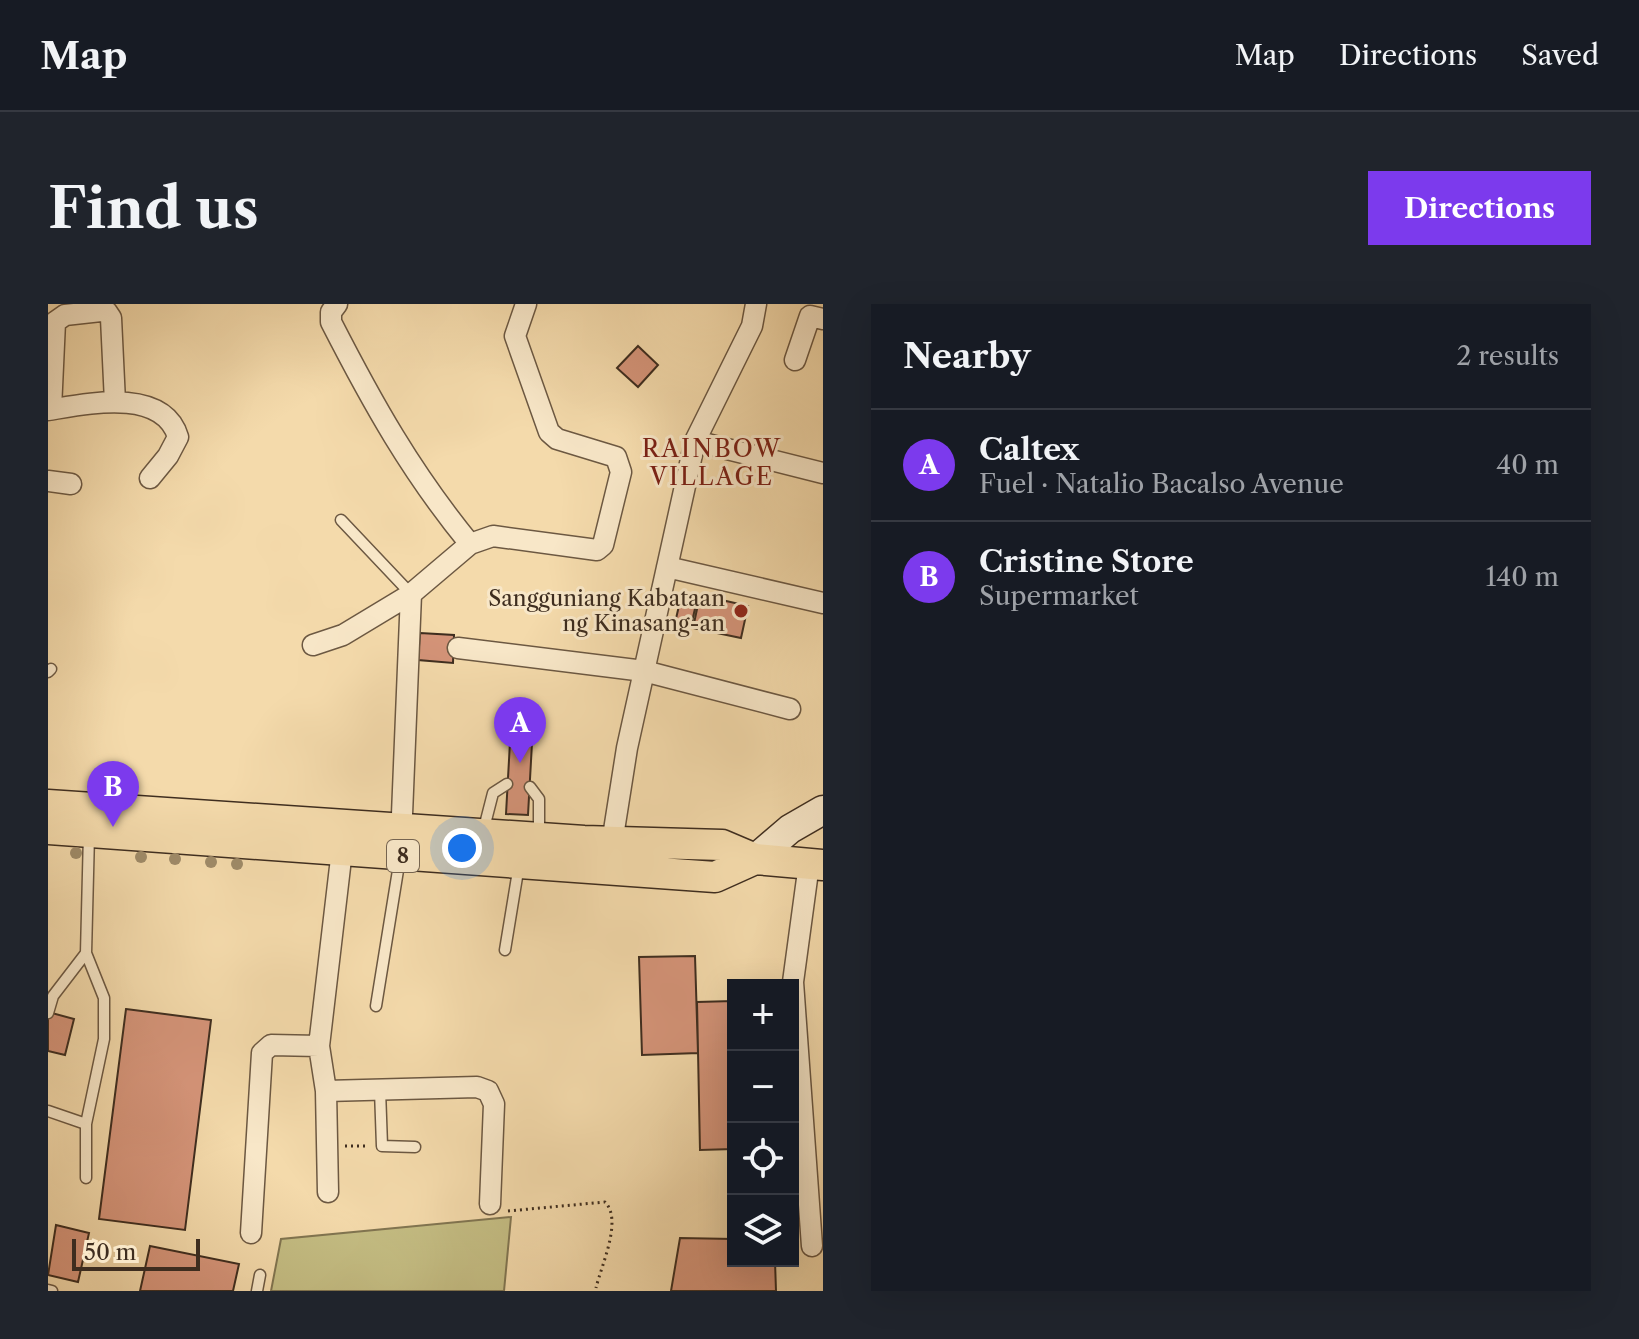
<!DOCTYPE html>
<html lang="en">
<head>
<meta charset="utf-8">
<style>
  :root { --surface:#171b24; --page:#20242c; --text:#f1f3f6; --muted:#9ea1a6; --line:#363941; --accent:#7c3aed }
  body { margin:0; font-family:"Libre Caslon Text",serif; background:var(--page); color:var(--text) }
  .controls { position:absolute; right:24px; bottom:24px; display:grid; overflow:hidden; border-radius:0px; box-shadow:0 8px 32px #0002 }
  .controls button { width:72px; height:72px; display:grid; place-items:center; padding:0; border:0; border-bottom:2px solid var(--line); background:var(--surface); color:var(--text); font:40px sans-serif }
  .scale { position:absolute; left:24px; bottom:20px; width:128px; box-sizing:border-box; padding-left:8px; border:4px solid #3e2d1f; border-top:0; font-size:22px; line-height:28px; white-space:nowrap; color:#3e2d1f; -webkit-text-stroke:6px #f8e7c8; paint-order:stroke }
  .you { position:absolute; left:414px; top:544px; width:28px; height:28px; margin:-20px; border:6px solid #fff; border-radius:50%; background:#1a73e8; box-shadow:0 0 0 12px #1a73e833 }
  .badge { display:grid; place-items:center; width:52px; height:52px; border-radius:50%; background:var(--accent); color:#fff; font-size:26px; font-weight:700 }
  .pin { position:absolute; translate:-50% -66px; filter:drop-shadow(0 2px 4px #0008) }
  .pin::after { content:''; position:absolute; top:42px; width:28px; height:24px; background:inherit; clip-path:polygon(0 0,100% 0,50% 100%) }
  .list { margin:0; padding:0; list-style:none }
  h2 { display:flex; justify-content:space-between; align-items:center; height:104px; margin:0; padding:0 32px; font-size:34px }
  h2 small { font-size:26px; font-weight:400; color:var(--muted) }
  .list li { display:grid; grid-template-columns:52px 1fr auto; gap:24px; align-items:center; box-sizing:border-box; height:112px; padding:0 32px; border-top:2px solid var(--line) }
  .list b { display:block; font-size:30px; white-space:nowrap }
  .list p { margin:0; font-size:26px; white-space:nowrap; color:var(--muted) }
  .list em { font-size:26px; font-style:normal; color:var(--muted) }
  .icon { flex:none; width:44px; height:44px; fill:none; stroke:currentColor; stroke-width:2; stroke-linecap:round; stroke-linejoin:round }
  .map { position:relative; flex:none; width:775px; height:987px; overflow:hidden; border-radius:0px }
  header { display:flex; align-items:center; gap:48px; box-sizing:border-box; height:112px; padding:0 40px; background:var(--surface); border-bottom:2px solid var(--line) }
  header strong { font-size:38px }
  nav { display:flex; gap:44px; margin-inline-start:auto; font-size:28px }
  .intro { display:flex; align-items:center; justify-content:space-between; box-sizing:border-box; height:192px; padding:0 48px }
  h1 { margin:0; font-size:56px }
  .button { padding:20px 36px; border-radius:0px; background:var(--accent); color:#fff; font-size:28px; font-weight:700 }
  main { display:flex; gap:48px; padding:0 48px }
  aside { flex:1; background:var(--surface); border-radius:0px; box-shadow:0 8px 32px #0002 }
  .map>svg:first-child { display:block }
  .green { fill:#c4bd83; stroke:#817551; stroke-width:2 }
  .building { fill:#d59479; stroke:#3e2d1f; stroke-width:2 }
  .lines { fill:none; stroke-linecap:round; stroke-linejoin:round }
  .lane-casing { stroke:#6c5842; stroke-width:13 }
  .street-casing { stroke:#6c5842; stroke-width:23 }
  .secondary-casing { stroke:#3e2d1f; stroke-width:31 }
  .primary-casing { stroke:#3e2d1f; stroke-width:33 }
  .path { stroke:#3e2d1f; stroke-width:3; stroke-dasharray:2 4; stroke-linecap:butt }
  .lane { stroke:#f8e7c8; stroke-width:10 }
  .street { stroke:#f8e7c8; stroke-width:20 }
  .secondary { stroke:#f8e7c8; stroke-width:28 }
  .primary { stroke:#f4daab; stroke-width:30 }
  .tree { fill:#9f8b69 }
  .poi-dot { fill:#8f2418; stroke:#f8e7c8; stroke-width:3 }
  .labels { text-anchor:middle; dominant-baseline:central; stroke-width:6; stroke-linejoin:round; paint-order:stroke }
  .shield { fill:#f8e7c8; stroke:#766552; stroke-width:2 }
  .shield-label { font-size:20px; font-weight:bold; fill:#3e2d1f }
  .poi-label { font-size:22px; fill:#3e2d1f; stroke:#f8e7c8; text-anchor:end }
  .neighbourhood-label { font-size:24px; letter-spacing:2px; fill:#7a1f14; stroke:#f8e7c8 }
</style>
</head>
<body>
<header>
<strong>Map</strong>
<nav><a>Map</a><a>Directions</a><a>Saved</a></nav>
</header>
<div class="intro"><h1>Find us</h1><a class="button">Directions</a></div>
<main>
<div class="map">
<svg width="775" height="987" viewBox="0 0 775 987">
  <rect width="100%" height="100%" fill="#f4daab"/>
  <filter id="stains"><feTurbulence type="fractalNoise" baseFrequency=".0025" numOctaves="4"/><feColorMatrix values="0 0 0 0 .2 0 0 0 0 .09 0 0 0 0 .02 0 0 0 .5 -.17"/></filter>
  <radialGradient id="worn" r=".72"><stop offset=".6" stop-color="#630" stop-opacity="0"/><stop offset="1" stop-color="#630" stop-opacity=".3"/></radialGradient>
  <path class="green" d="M463,913l-7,74h-233l10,-52z"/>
  <path class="building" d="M590,42l20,19 -20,22 -21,-19z
    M652,291l48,11 -7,32 -48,-10z
    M633,293l16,3 -6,26 -16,-3z
    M372,329l34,2 -1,28 -35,-3z
    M462,438l22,1 -4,72 -22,-1z
    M647,652l3,97 -56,2 -3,-98z
    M685,697v148l-33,1 -3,-148z
    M78,705l85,11 -26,210 -86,-11z
    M0,708l26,7 -9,36 -17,-4z
    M8,921l33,8 -11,49 -30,-7z
    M632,934l53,1v22h42l1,30h-105z
    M102,942l89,18 -6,27h-93z"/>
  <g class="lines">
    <defs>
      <path id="lane" d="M293,216l70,74
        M0,368l3,-3
        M482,483l9,12v36
        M435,528l10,-39 14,-9
        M457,646l14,-85
        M328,702l24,-148
        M0,709l5,-17 33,-43
        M332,786l2,56 33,1
        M0,807l38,13
        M38,874v-54l18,-85v-41l-18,-45 3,-119
        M0,986l4,1
        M209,987l3,-16"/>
      <path id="street" d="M289,0l-6,8v10c42,82 80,150 139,222
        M747,56l15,-44 13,3
        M3,105l4,-87 10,-7 36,-4 6,1 4,6 4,84
        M0,106c38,-6 115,-23 130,27l-10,19 -18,22
        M647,137l128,32
        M0,177l23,3
        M619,263l156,36
        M265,341l30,-10 68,-41
        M410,344l186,23 146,38
        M353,535l10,-245 59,-50 23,-8 104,14 6,-5 18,-73 -5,-15 -59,-18 -8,-7 -34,-96 11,-32
        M564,539l15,-95 68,-307 57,-115 4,-22
        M761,560l-16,118 19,264
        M278,787l151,-4 11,4 6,13 -4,100
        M280,888l-2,-101 -7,-45 23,-196
        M203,929l11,-180 9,-8 48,1"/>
      <path id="secondary" d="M707,555l35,-30 33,-19"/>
      <path id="primary" d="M0,501l536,36 138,4 33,14 68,6
        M0,525l667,48 40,-18"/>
    </defs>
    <use href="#lane" class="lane-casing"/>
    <use href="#street" class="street-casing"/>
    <use href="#secondary" class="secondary-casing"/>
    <use href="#primary" class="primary-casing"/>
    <path class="path" d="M297,842h24
      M460,907l97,-9c18,18 -4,64 -9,86"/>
    <use href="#lane" class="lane"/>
    <use href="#street" class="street"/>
    <use href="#secondary" class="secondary"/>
    <use href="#primary" class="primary"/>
  </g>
  <g class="tree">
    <circle cx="28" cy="549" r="6"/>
    <circle cx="93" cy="553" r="6"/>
    <circle cx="127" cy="555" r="6"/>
    <circle cx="163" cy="558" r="6"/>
    <circle cx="189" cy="560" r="6"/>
  </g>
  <circle class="poi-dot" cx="693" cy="307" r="8"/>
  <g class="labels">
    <rect class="shield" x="339" y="536" width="32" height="32" rx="6"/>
    <g class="shield-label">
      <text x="355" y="552">8</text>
    </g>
    <g class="poi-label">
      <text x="677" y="294">Sangguniang Kabataan<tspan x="677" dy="25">ng Kinasang-an</tspan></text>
    </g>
    <g class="neighbourhood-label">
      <text x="664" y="144">RAINBOW<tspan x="664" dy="28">VILLAGE</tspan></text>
    </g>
  </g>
  <rect width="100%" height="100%" filter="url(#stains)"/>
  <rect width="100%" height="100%" fill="url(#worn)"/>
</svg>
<div class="controls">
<button>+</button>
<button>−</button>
<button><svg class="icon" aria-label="locate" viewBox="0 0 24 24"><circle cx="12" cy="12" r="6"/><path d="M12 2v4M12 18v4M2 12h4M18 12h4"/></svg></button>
<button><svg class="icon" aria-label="layers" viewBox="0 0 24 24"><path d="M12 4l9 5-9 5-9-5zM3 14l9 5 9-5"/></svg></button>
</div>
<div class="scale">50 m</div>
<div class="you"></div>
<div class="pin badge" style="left:472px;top:459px">A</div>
<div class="pin badge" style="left:65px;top:523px">B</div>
</div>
<aside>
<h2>Nearby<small>2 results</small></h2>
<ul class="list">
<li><span class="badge">A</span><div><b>Caltex</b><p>Fuel · Natalio Bacalso Avenue</p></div><em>40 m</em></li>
<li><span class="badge">B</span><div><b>Cristine Store</b><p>Supermarket</p></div><em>140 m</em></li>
</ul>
</aside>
</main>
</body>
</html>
